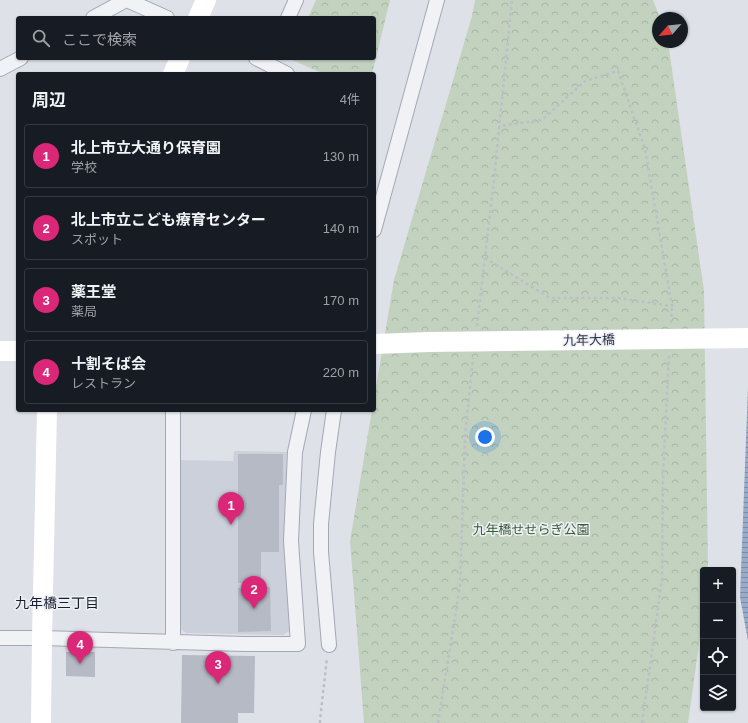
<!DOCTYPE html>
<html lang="ja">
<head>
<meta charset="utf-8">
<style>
  :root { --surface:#171b24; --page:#242831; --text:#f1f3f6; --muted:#9ea1a6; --line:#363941; --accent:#db2777 }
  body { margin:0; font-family:Arial,"Noto Sans JP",sans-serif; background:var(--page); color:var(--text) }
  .controls { position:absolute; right:12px; bottom:12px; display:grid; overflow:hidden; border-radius:4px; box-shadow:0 1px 3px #0004 }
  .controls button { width:36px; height:36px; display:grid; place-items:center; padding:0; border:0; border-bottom:1px solid var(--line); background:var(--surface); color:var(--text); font:20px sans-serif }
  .compass { position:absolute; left:652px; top:12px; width:36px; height:36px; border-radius:50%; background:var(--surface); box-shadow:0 1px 3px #0004; rotate:242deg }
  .you { position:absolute; left:485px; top:437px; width:14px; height:14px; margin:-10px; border:3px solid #fff; border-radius:50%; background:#1a73e8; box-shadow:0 0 0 6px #1a73e833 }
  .badge { display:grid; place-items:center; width:26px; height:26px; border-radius:50%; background:var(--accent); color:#fff; font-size:13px; font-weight:700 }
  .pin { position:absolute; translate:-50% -33px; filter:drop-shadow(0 1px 2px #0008) }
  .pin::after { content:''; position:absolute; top:21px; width:14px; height:12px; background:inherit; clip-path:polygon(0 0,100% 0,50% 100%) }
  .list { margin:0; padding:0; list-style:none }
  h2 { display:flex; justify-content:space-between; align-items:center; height:52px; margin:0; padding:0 16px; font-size:17px }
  h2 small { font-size:13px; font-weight:400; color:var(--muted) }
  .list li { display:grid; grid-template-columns:26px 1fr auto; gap:12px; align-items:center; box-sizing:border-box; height:64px; margin:0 8px 8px; padding:0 8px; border:1px solid var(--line); border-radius:4px }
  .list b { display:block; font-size:15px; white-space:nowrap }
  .list p { margin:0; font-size:13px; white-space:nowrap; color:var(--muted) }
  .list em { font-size:13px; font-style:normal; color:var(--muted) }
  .icon { flex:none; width:22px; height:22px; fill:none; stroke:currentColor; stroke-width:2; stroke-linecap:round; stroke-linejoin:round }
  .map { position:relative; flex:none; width:748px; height:723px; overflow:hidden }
  .search { position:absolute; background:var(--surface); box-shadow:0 1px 3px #0004; left:16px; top:16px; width:360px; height:44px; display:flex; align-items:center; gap:10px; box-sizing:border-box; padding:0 14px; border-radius:4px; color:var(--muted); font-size:15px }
  .panel { position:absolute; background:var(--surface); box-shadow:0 1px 3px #0004; left:16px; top:72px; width:360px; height:340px; border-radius:4px }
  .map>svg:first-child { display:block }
  .built { fill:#ccd0da }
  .park { fill:url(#park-crowns) }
  .water { fill:url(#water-rules) }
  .building { fill:#b5bac5 }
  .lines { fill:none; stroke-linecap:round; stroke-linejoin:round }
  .street-casing { stroke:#a3a8b2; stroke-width:16 }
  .path { stroke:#bcbfc6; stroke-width:2.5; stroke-dasharray:3 3; stroke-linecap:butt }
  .street { stroke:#f1f2f6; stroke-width:14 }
  .secondary { stroke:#fff; stroke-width:20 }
  .secondary-bridge { stroke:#fff; stroke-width:20 }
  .labels { text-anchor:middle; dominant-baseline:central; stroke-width:3; stroke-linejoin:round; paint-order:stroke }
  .street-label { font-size:13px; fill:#272e3f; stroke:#edf0f5 }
  .park-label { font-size:13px; fill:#385a34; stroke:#edf0f5 }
  .neighbourhood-label { font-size:14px; fill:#191f2f; stroke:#edf0f5 }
</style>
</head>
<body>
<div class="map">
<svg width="748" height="723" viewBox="0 0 748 723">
  <defs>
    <pattern id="park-crowns" width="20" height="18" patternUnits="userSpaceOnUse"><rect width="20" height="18" fill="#c2d2bf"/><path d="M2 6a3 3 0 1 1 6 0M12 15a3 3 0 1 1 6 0" fill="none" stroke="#a7b5a5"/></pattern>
    <pattern id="water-rules" width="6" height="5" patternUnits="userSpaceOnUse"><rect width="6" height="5" fill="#98abc8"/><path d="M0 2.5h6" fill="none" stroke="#7c8ca4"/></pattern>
  </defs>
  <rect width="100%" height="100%" fill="#dee1e8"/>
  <path class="built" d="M234,451l54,1 -3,46 -1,54 7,78 -8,5 -97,-2 -8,-6v-167l55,1z"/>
  <path class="park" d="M316,0h74l-18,74h-48l-34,-15 1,-1h83v-40h-66z
    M475,0h178l7,18h-2v24h10l36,249 4,279h-5v45l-15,108h-324l-14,-182 22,-131h2v-11l20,-119 78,-264z"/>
  <path class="water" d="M748,387v254l-8,-44z"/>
  <path class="building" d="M238,454h45v31h-4v67h-18v31h-23z
    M270,587l1,44 -33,1v-44z
    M66,652h29v25l-29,-1z
    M182,655l73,1 -1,57h-16v10h-57z"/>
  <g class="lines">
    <defs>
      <path id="street" d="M127,0l40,18
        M93,18l33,-18
        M288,18l8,-18
        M256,58l31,16
        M0,69l21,-11
        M374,230l63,-230
        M173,410v233
        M0,638h42l202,6h54l-7,-103 4,-89 9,-42
        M329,645l-8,-93v-28l7,-72 6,-42"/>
    </defs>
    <use href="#street" class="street-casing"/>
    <path class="path" d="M485,258l65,40h68l54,8 -27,-157 -27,-78 -33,10 -43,39 -43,6
      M671,323l1,-17
      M477,326l17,-147 18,-179
      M320,723v-3l7,-62
      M438,723l22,-137 5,-150 8,-78
      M642,723l20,-144 1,-103 6,-122"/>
    <use href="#street" class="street"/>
    <path class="secondary" d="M198,18l8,-18
      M173,74l7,-16
      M374,344l55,-2
      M0,351h18
      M41,723l1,-85 5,-228"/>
    <path class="secondary-bridge" d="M429,342l319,-4"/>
  </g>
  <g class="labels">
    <g class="street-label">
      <text transform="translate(589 340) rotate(-1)">九年大橋</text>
    </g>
    <g class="park-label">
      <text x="531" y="529">九年橋せせらぎ公園</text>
    </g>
    <g class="neighbourhood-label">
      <text x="57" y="603">九年橋三丁目</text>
    </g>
  </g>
</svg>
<div class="controls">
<button>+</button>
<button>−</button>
<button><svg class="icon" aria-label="locate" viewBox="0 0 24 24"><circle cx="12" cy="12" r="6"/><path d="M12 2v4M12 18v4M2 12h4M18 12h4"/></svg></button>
<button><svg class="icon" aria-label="layers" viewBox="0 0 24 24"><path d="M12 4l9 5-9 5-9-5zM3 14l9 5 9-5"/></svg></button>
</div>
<svg class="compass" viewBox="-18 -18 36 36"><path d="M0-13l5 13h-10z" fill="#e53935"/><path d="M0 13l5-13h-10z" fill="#9ea1a6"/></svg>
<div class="you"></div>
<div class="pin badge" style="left:231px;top:525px">1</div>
<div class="pin badge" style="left:254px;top:609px">2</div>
<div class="pin badge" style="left:218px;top:684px">3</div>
<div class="pin badge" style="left:80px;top:664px">4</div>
<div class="search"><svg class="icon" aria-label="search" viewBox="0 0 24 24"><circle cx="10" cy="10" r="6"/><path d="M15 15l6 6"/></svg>ここで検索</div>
<section class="panel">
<h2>周辺<small>4件</small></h2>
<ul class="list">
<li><span class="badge">1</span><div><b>北上市立大通り保育園</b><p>学校</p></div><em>130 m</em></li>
<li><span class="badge">2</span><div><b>北上市立こども療育センター</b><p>スポット</p></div><em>140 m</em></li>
<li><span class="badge">3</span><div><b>薬王堂</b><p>薬局</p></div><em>170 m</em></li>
<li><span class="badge">4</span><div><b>十割そば会</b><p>レストラン</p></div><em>220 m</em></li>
</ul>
</section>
</div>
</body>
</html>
